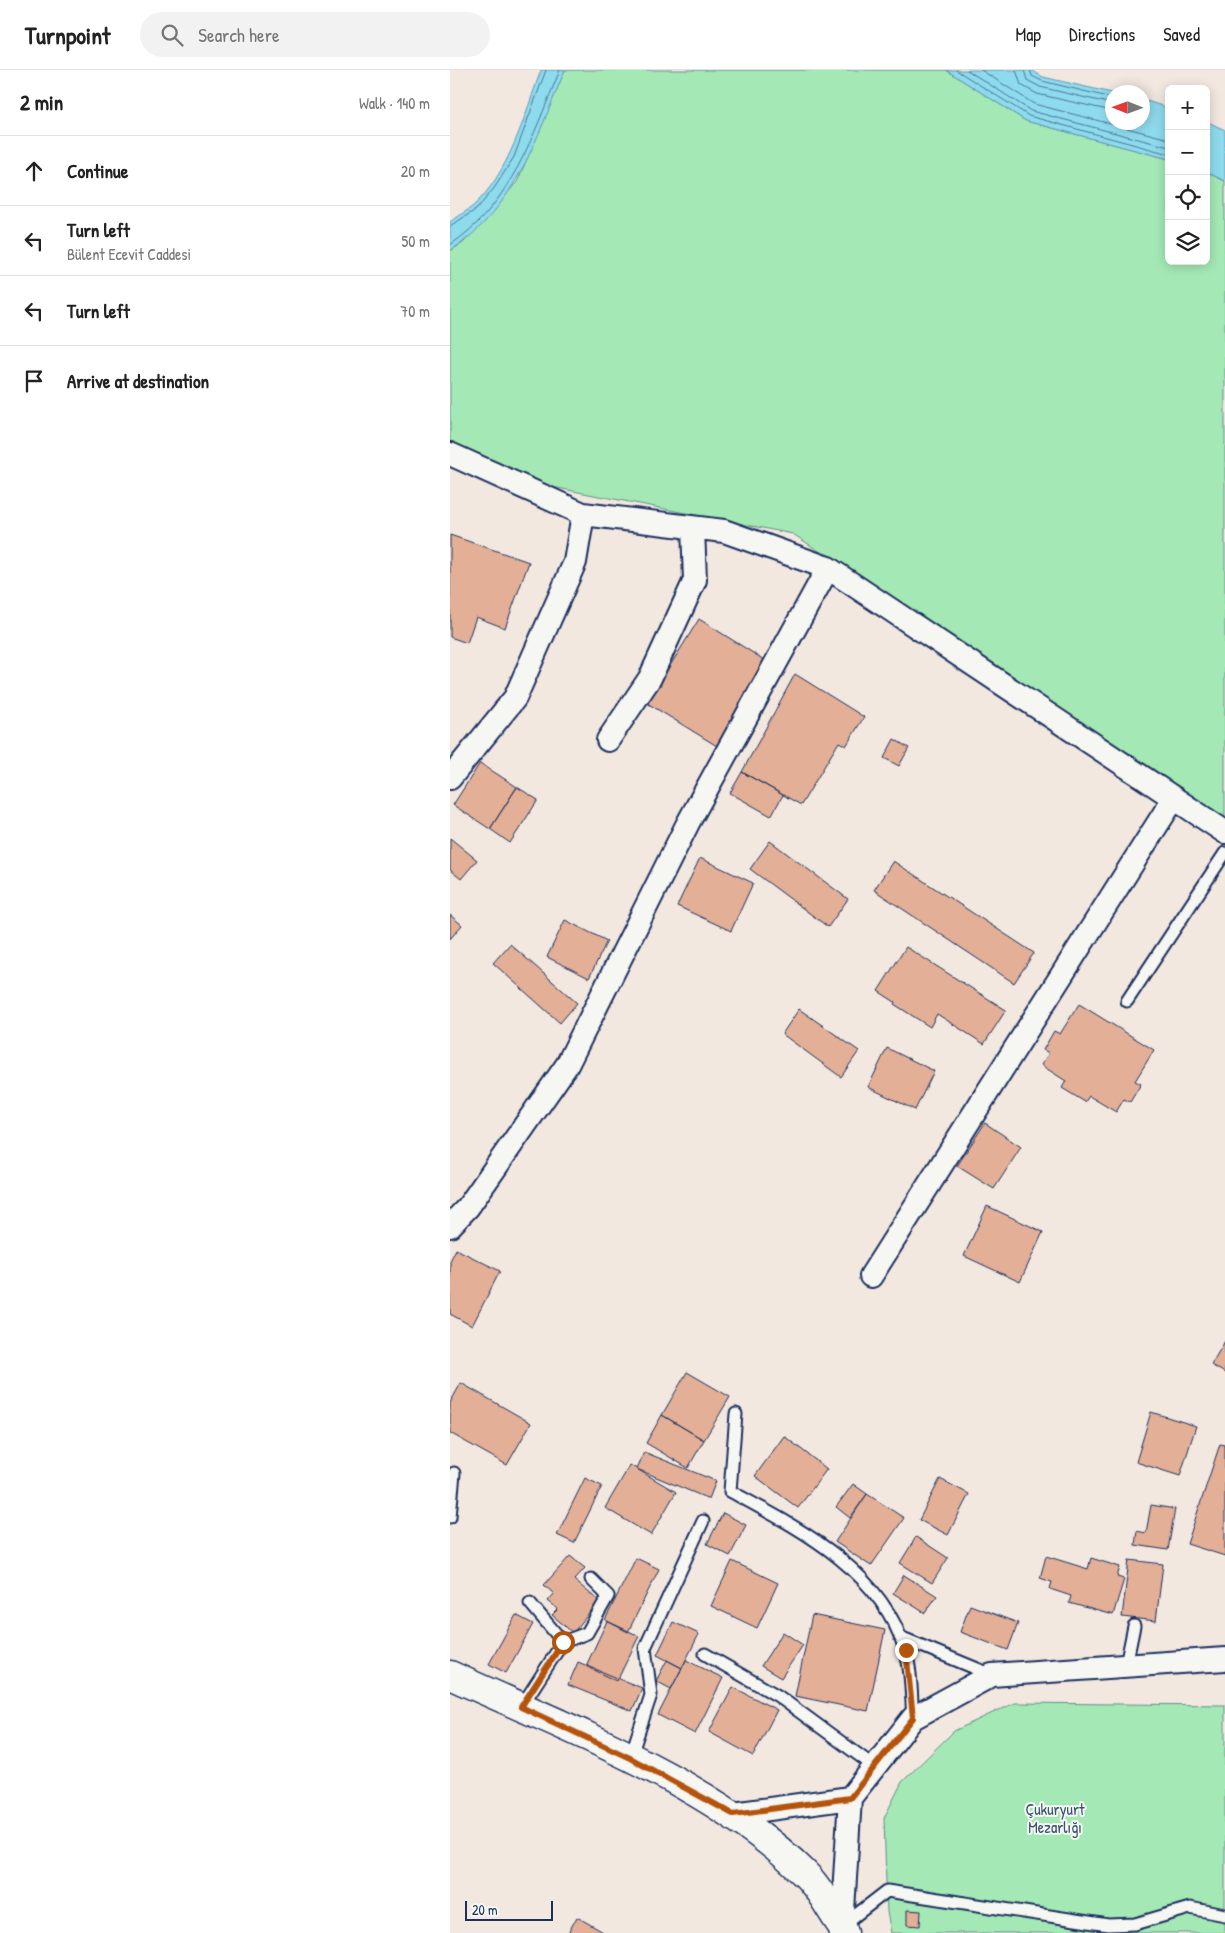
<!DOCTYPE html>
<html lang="en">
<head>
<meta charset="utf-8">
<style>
  :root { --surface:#fff; --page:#f2f2f2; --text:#222; --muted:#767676; --line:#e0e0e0 }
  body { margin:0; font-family:"Patrick Hand",sans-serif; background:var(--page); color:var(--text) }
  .controls { position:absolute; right:15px; top:15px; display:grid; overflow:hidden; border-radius:8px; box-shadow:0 2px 12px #0003 }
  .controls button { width:45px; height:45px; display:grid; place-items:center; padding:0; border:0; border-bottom:1px solid var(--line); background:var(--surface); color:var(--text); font:25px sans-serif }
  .compass { position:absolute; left:655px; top:15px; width:45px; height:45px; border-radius:50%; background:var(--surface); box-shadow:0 2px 12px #0003; rotate:271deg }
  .scale { position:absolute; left:15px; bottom:12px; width:88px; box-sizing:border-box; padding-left:5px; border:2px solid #1b2f5e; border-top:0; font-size:14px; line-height:18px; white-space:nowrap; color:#1b2f5e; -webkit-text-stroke:4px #f6f6f2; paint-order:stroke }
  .stop { position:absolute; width:15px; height:15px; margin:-11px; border:4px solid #b45309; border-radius:50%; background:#fff }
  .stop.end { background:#b45309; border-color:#fff; box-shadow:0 1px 5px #0008 }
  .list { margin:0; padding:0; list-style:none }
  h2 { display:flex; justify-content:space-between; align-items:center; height:65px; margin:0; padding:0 20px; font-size:21px }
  h2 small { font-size:16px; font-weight:400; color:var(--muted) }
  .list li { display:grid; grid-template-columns:32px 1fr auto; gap:15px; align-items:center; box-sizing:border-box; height:70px; padding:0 20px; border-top:1px solid var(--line) }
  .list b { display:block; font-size:19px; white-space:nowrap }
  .list p { margin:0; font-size:16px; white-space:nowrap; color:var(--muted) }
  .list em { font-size:16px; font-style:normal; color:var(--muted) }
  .icon { flex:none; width:28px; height:28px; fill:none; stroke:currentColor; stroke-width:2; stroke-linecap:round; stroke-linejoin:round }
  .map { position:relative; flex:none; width:775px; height:1863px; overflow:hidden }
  header { display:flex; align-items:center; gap:30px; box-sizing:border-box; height:70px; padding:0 25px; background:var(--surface); border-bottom:1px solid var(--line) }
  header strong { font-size:24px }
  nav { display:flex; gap:28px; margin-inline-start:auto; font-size:18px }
  .search { width:350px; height:45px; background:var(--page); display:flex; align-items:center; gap:12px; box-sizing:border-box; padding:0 18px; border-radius:28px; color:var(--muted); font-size:19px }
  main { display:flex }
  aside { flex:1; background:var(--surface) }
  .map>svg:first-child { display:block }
  .green { fill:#a4e9b5; stroke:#608c8a }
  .water { fill:#8edbed; stroke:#6096b4 }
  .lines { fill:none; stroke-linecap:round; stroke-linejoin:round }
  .shore { stroke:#497497; stroke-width:1 }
  .building { fill:#e3af96; stroke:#1b2f5e }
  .service-casing { stroke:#1b2f5e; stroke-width:15 }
  .minor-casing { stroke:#1b2f5e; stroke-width:26 }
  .secondary-casing { stroke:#1b2f5e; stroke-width:31 }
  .service { stroke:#f6f6f2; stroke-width:11 }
  .minor { stroke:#f6f6f2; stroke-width:22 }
  .secondary { stroke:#f6f6f2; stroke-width:28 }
  .route { stroke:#b45309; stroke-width:6 }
  .labels { text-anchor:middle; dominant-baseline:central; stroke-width:4; stroke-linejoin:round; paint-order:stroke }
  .park-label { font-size:16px; fill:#36546f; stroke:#f6f6f2 }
</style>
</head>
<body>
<header>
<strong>Turnpoint</strong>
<div class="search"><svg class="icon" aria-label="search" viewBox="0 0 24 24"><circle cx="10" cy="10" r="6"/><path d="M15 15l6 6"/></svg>Search here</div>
<nav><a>Map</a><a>Directions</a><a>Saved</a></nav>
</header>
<main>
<aside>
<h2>2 min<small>Walk · 140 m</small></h2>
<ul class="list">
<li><svg class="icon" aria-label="ahead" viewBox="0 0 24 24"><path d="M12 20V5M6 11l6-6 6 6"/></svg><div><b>Continue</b></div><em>20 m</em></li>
<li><svg class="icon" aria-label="left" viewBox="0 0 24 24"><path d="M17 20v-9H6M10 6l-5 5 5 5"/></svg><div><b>Turn left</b><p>Bülent Ecevit Caddesi</p></div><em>50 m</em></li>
<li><svg class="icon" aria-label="left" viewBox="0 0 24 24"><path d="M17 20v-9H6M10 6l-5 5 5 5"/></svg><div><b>Turn left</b></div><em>70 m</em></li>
<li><svg class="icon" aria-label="arrive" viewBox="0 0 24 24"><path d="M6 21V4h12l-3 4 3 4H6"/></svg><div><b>Arrive at destination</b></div></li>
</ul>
</aside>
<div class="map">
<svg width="775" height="1863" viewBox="0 0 775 1863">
  <rect width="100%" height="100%" fill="#f2e8e0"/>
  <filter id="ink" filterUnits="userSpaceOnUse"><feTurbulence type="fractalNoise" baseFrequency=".02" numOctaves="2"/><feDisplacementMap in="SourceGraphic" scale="10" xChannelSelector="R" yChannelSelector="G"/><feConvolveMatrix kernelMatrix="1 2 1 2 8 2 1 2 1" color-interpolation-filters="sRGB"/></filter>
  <g filter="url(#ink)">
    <path class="green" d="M115,0h381l80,51 143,38v102h37v-89l19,9v640l-69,-50 -363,-237 -276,-54 -67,-31v-198l13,-8 54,-61z
      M564,1633l211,2v228h-334l-4,-21 -3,-94 18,-36 52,-51z"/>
    <path class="water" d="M91,0h24c-29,69 -49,138 -115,181v-29c7,-5 15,-10 22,-15 37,-32 53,-93 69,-137z
      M496,0h85l12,7 69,16v29h30l1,-22 26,8v51l-143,-38z
      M756,51l19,9v51l-19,-9z"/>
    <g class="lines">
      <path class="shore" d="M506,0l73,46 140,38
        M517,0l64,41 138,36
        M531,0l53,34 135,35
        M566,0l5,15 16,9 75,17
        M574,0l3,10 13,7 72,17
        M580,0l2,6 10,5 70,17
        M0,156l27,-17 18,-22 19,-30 32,-87
        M0,175c61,-40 83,-110 110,-175"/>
    </g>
    <path class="building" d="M0,465l79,27 -24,66 -29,-11 -9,26 -17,-6z
      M249,549l70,44 -52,83 -70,-43z
      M345,604l69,43 -18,29 -7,-4 -38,63 -59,-33z
      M444,669l15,9 -10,18 -15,-8z
      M30,693l37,24 -27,42 -37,-24z
      M292,702l41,23 -12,21 -41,-23z
      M67,717l21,13 -28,43 -20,-14z
      M0,768l27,22 -16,19 -11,-9z
      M320,771l78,58 -20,28 -78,-58z
      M250,788l53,25 -22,48 -54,-25z
      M443,791l141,92 -20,30 -140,-93z
      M0,845l12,10 -12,14z
      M115,850l42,21 -18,37 -42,-21z
      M60,874l67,59 -17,20 -67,-60z
      M456,877l100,63 -22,34 -47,-30 -7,13 -36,-23 1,-2 -17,-11z
      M629,934l75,46 -19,31 6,3 -11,18 -6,-3 -8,13 -27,-16 -4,6 -23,-14 4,-7 -25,-16 8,-12 -6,-3 11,-19 6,3z
      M349,939l60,42 -18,26 -59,-43z
      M437,978l47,23 -19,39 -47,-23z
      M535,1053l36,24 -27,42 -37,-23z
      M537,1136l56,26 -23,50 -56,-26z
      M6,1179l44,22 -28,55 -22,-12v-53z
      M775,1271v32l-14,-8z
      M237,1302l43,25 -26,43 -42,-25z
      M11,1313l70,40 -24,42 -57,-32v-30z
      M701,1342l45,14 -16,50 -44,-14z
      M212,1345l42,25 -16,28 -42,-25z
      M334,1366l43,33 -29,39 -43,-32z
      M770,1374l5,1v111l-38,-12z
      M194,1382l72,29 -7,18 -72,-30z
      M180,1395l46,27 -25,43 -46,-27z
      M135,1408l17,8 -28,57 -17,-8z
      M490,1409l29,15 -21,41 -29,-15z
      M403,1414l14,10 -17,24 -14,-11z
      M417,1424l37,24 -33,48 -36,-24z
      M701,1435l24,4 -7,41 -33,-5 2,-14 9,2z
      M273,1443l23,12 -16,31 -23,-12z
      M466,1467l32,21 -16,25 -32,-20z
      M120,1486l15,12 -11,12 25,21 -26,32 -21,-18 6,-6 -10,-8 6,-7 -10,-9z
      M596,1486l42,13 3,-11 29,9 -3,10 7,2 -11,36 -44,-12 2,-7 -21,-7 2,-7 -12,-4z
      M186,1488l23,11 -31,63 -23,-12z
      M679,1490l34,4 -7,57 -34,-4z
      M282,1491l46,22 -21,45 -46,-22z
      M454,1505l33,21 -12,17 -32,-20z
      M520,1535l48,18 -10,27 -48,-18z
      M66,1545l17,9 -27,49 -17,-9z
      M362,1545l73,15 -17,81 -73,-15z
      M157,1551l32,15 -22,45 -31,-15z
      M223,1552l26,12 -17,34 -25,-13z
      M333,1562l20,13 -22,33 -20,-12z
      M217,1590l15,8 -11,21 -15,-8z
      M236,1590l37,18 -28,56 -37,-19z
      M128,1592l64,26 -10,23 -64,-26z
      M283,1617l44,23 -24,46 -44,-24z
      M457,1840l14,1 -1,15 -13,-1z
      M127,1847l28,16h-37z"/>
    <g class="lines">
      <defs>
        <path id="service" d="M677,931l98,-148
          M286,1344l-6,77c68,37 151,78 175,159 7,20 6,46 8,68
          M0,1447l4,-44
          M450,1567l92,38
          M113,1572l24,-9 21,-37 -17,-17
          M255,1584l73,42 97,71
          M676,1595l8,-39
          M71,1637l42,-65 -33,-39
          M180,1688l21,-63 -6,-47 58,-127
          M393,1855l44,-34 221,34 27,-1 55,-16 35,7"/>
        <path id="minor" d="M0,384l133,60 141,17 104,37 397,264
          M158,670l42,-62 45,-98 -2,-52
          M0,708l65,-80 60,-136 8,-48
          M0,1156l18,-19 99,-142 121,-242 140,-255
          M421,1206l303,-478
          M283,1744l117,-16 63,-80 79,-43 233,-16
          M392,1856l8,-128"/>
        <path id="secondary" d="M0,1605c116,53 264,108 355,199 15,14 25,36 37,52l2,7"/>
      </defs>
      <use href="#service" class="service-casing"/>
      <use href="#minor" class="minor-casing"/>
      <use href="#secondary" class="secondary-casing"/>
      <use href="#service" class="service"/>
      <use href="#minor" class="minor"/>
      <use href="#secondary" class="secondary"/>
    </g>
  </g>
  <g class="lines" filter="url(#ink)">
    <path class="route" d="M113,1572l-42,65 109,51 103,56 117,-16 63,-80 -7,-68"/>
  </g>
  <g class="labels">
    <g class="park-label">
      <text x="605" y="1739">Çukuryurt<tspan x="605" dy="18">Mezarlığı</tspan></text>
    </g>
  </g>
</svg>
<div class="controls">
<button>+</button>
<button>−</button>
<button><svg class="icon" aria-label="locate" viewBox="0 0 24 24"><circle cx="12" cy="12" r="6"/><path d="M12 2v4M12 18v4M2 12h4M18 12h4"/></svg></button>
<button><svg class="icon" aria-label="layers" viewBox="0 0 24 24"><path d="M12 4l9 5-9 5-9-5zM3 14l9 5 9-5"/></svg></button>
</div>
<svg class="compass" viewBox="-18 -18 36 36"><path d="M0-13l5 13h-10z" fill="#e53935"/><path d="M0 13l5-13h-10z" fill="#767676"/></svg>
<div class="scale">20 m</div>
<div class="stop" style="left:113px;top:1572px"></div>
<div class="stop end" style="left:456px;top:1580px"></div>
</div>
</main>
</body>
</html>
